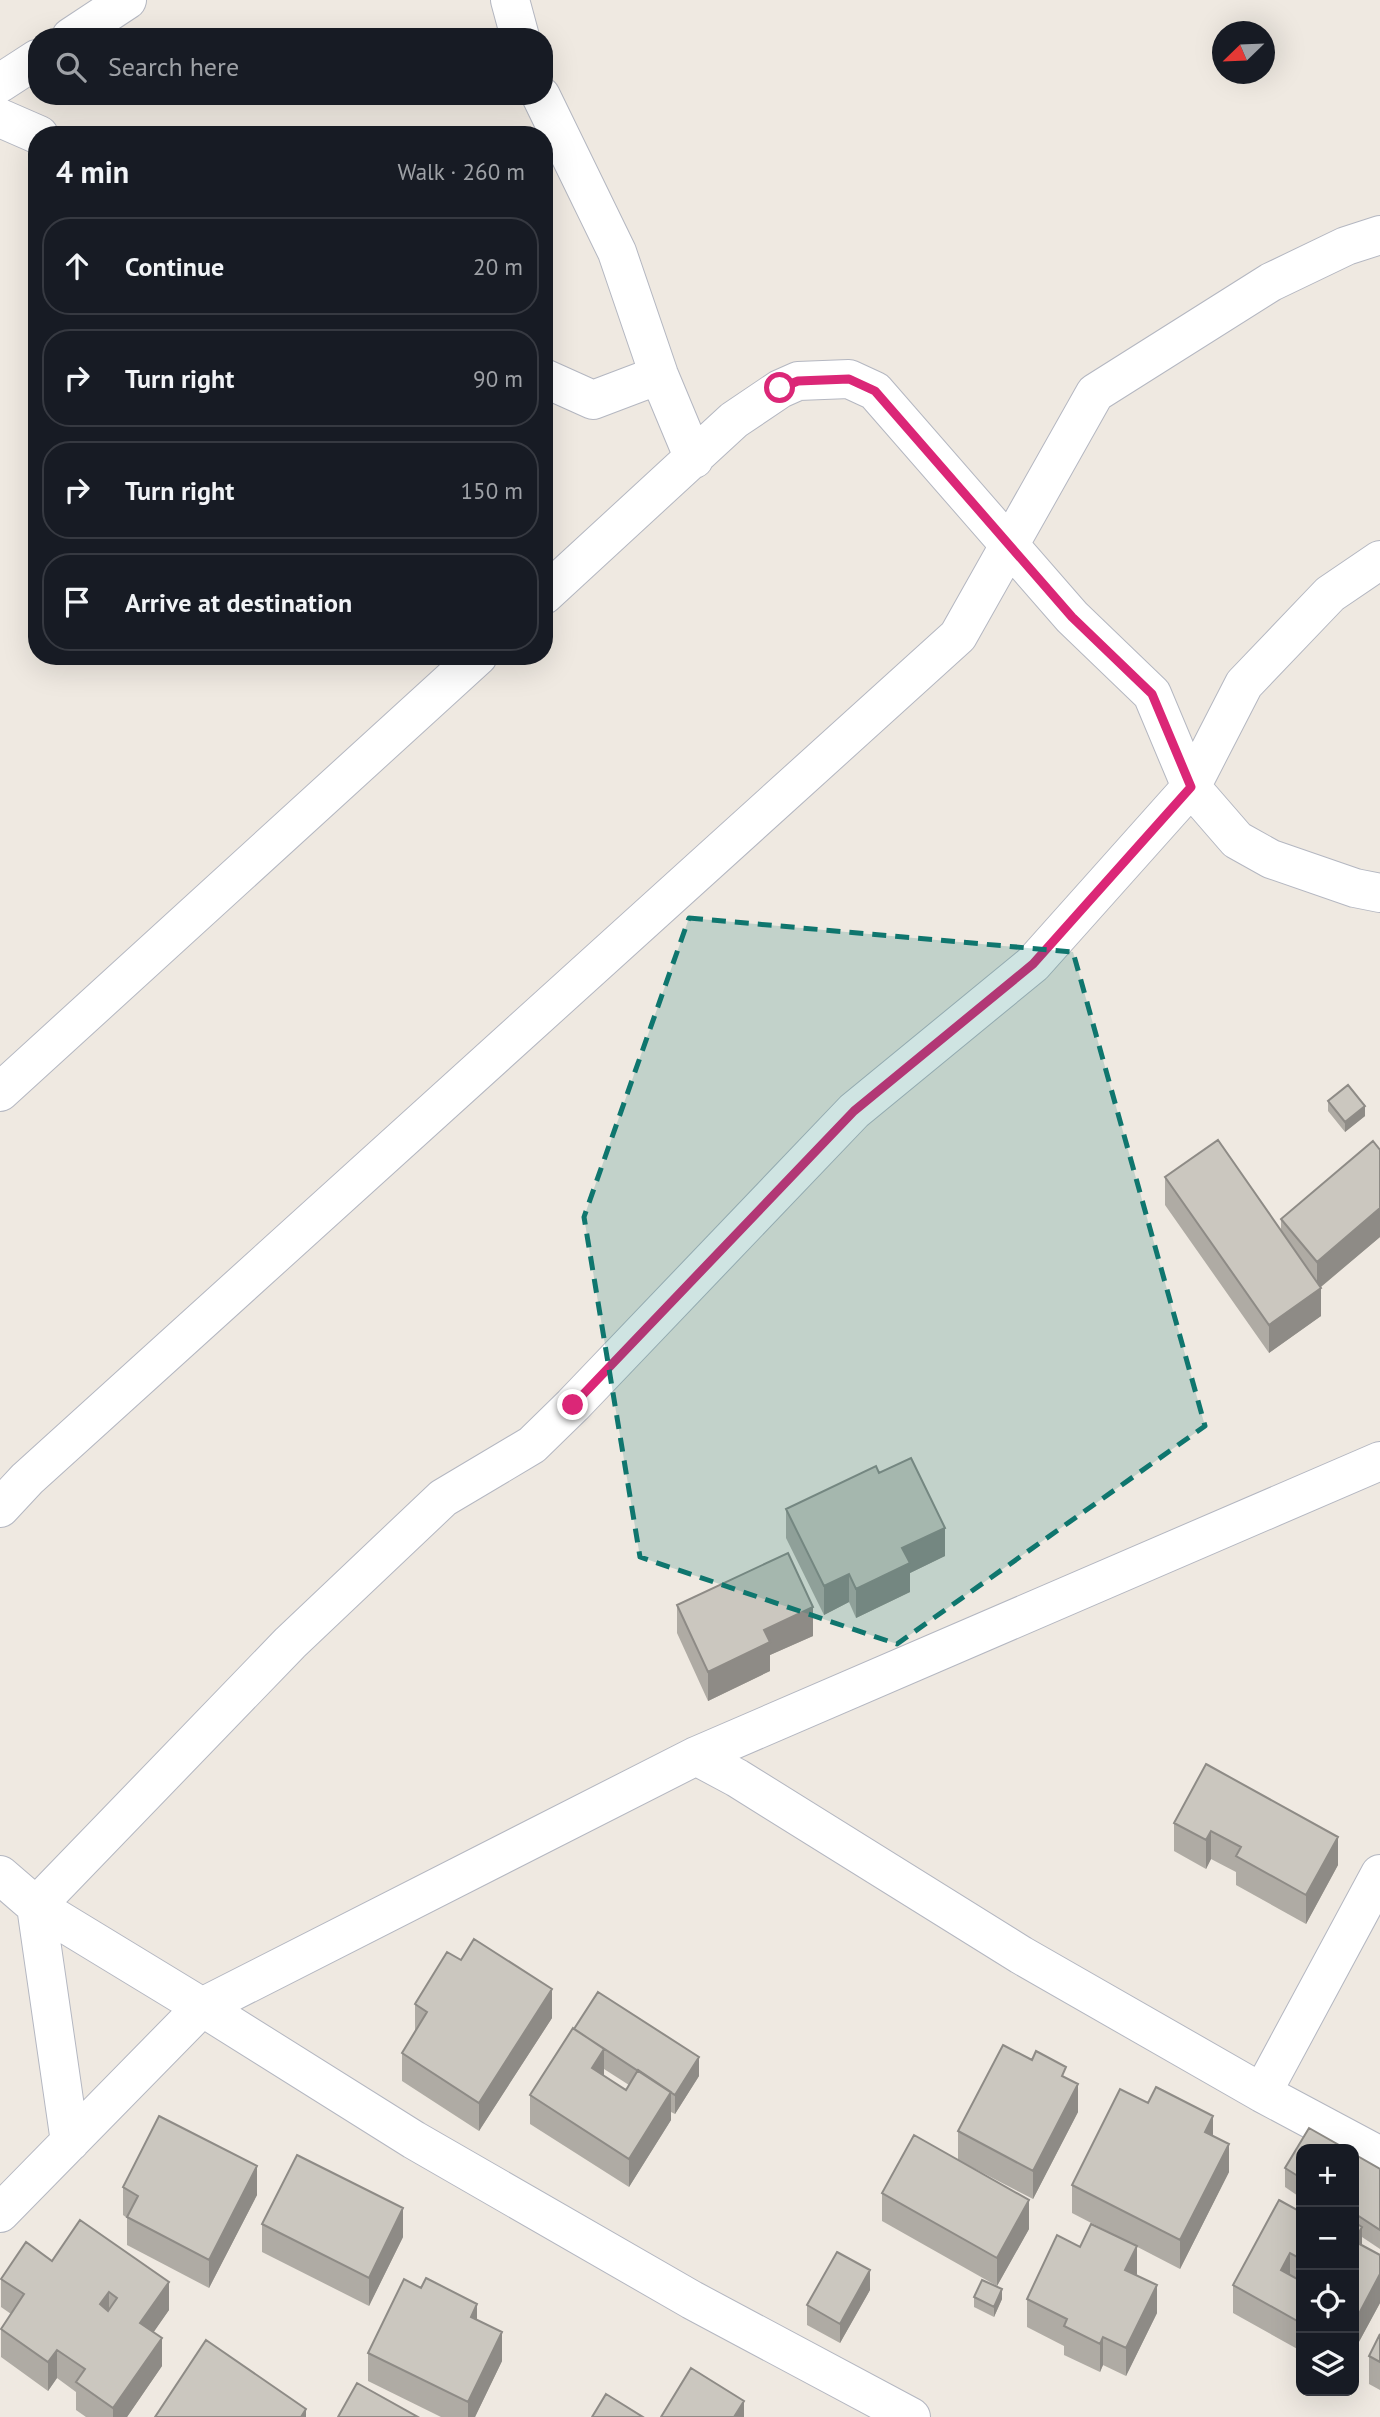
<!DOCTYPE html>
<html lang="en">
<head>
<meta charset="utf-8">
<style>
  :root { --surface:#171b24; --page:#20242c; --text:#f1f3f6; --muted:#9ea1a6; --line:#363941 }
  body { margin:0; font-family:"PT Sans",sans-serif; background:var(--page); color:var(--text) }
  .controls { position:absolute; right:21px; bottom:21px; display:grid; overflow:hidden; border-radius:14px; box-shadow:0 7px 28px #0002 }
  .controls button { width:63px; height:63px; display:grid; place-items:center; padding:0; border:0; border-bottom:2px solid var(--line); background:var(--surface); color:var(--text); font:35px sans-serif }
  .compass { position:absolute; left:1212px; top:21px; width:63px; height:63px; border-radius:50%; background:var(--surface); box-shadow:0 7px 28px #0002; rotate:247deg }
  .stop { position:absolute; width:21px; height:21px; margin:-16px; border:5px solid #db2777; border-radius:50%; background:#fff }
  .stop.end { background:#db2777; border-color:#fff; box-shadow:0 2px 7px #0008 }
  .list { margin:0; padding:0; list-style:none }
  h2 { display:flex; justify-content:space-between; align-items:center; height:91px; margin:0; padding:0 28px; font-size:30px }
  h2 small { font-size:23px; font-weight:400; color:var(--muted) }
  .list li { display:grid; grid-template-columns:46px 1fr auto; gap:21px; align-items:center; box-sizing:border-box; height:98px; margin:0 14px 14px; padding:0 14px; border:2px solid var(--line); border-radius:28px }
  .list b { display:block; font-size:26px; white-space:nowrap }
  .list em { font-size:23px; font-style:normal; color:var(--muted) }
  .icon { flex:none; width:38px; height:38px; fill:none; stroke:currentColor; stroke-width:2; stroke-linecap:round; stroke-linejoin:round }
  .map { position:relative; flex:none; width:1380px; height:2417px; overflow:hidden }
  .search { position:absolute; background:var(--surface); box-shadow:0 7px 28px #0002; left:28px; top:28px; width:525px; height:77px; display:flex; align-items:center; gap:18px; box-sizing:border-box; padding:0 24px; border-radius:28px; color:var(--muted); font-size:26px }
  .panel { position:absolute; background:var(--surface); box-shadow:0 7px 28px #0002; left:28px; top:126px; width:525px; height:539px; border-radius:28px }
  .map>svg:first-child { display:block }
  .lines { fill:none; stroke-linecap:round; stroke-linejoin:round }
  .street-casing { stroke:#b4b7c1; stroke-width:40 }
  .street { stroke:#fff; stroke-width:38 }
  .wall { fill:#afaba4; fill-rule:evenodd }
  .shaded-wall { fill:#8e8b86 }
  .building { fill:#cbc7bf; stroke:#8e8b86; stroke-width:2; fill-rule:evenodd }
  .route { stroke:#db2777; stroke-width:9 }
  .marked { fill:#0f766e; fill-opacity:0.2; stroke:#0f766e; stroke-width:5; stroke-dasharray:14 9; stroke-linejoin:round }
</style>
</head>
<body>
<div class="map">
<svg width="1380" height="2417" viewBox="0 0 1380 2417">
  <rect width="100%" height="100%" fill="#efe9e1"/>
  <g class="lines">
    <defs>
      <path id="street" d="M510,0l10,37
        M71,37l56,-37
        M0,83l37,-24
        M541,96l76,156 42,123 35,84
        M0,118l39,17
        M544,378l49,22 66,-25
        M544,595l190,-175 46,-31 18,-8 51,-2 26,12 197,226 80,77 39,93 46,53 34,19 84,29 25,5
        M0,1092l478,-436
        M0,1508l27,-29 931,-843 137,-243 176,-111 75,-36 34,-11
        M696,1756l41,22 284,177 241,138 118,63
        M0,1875l36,31 166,101 212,133 278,160 219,117
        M1262,2093l118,-219
        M70,2142l-34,-236 254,-263 153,-145 89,-53 41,-40 281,-294 179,-147 158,-177 53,-103 86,-90 50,-34
        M0,2213l202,-206 494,-251 684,-295"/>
    </defs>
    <use href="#street" class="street-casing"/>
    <use href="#street" class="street"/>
  </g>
  <path class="wall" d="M1328,1101l37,15 -20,16 -17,-21z
    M1380,1150v87l-59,50v29l-52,37 -104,-148v-28l116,53v-11z
    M879,1473l66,83 -35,17v19l-54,26 -7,-16 -25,13 -38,-77v-29z
    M677,1605l136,31 -43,19v16l-62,30 -31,-68z
    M1206,1764l132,101 -32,59 -70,-39v-13l-25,-13 -5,10 -32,-18v-28z
    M415,2004l137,14 -73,113 -77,-50v-28l13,-21z
    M573,2028l126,48 -24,38 -4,-2v8l-42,67 -99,-63v-29zM604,2069l25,16 -3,5 -22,-14z
    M1066,2078l12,34 -45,87 -75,-39v-29z
    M1213,2136l16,36 -49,97 -108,-56v-28z
    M1301,2149v49l-16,-11v-19z
    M1354,2154l26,15v80l-18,-12v8l18,10v48l-26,48z
    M123,2187l134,8 -48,93 -82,-43v-27l-4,-3z
    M882,2193l147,36 -32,57 -115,-65z
    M1301,2212v139l-68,-38v-28z
    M262,2224l141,13 -34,69 -107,-54z
    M52,2261l117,49 -16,22 9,34 -35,51h-41l-10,-7v-18l-19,-14 -9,13 -47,-34v-28l10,-15 -10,-7v-28z
    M1137,2275l20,38 -31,63 -23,-11 -3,7 -36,-17v-9l-37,-19v-28z
    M421,2288l56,32 25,41 -27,56h-34l-73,-36v-28z
    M870,2290l-30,53 -33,-18v-20z
    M974,2297l28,2 -8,18 -20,-10z
    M1380,2334v56l-11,-6v-28z"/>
  <path class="shaded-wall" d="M1365,1106v10l-20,16v-10z
    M1380,1208v29l-63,53v-28z
    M1321,1288v28l-52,37v-28z
    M945,1528v28l-35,17v19l-54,26v-29l46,-41z
    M849,1574v28l-25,13v-29z
    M813,1607v29l-43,19v16l-62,30v-29l56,-42z
    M1211,1831v28l-5,10v-29z
    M1338,1837v28l-32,59v-29z
    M552,1989v29l-73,113v-28z
    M604,2049v28l-12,-9z
    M699,2057v19l-24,38v-19z
    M1078,2084v28l-45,87v-28z
    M671,2092v28l-42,67v-28z
    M1213,2116v29l-8,-13z
    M1229,2144v28l-49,97v-29z
    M257,2166v29l-48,93v-28z
    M1029,2200v29l-32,57v-28z
    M403,2208v29l-34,69v-28z
    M1362,2227v28l-8,-14z
    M1137,2246v29l-12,-5z
    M1290,2253v28l-9,-11z
    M870,2270v20l-30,53v-19z
    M1380,2274v29l-26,48v-28z
    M169,2282v28l-29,42v-29z
    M1157,2285v28l-31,63v-28z
    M1002,2289v10l-8,18v-10z
    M109,2292v28l-9,-16z
    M477,2304v28l-6,-15z
    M502,2332v29l-27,56h-7v-15z
    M1103,2337v28l-3,7v-28z
    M162,2338v28l-35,51h-14v-9z
    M57,2350v28l-9,13v-29z
    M744,2401v16h-10z
    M306,2409v8h-5z"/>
  <path class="building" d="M1348,1085l17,21 -20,16 -17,-21z
    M1218,1140l103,148 -52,37 -104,-148z
    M1373,1141l7,9v58l-63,54 -36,-43z
    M911,1458l34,70 -43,20 8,15 -54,26 -7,-15 -25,12 -38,-77 90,-43 3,7z
    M788,1553l25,54 -49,23 6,12 -62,30 -31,-67z
    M1206,1764l132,73 -32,58 -70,-39 5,-9 -30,-16 -5,9 -32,-17z
    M474,1939l78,50 -73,114 -77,-50 25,-41 -12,-8 32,-52 14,8z
    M598,1992l101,65 -24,38 -101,-66z
    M573,2028l31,21 -12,19 34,22 12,-20 33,22 -42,67 -99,-64z
    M1003,2045l29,15 4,-9 30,16 -4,9 16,8 -45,87 -75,-40z
    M1156,2087l57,29 -8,16 24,12 -49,96 -108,-55 48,-96 28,14z
    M159,2116l98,50 -48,94 -82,-43 11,-21 -15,-9z
    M1309,2128l37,21h-45v29l-16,-10z
    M914,2135l115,65 -32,58 -115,-65z
    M1354,2154l26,15v61l-26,-17z
    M297,2155l106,53 -34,70 -107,-54z
    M1279,2200l22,12v47l-11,-6 -9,17 20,11v42l-68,-38z
    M80,2220l89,62 -29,41 22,15 -49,70 -37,-26 9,-13 -28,-19 -9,12 -47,-33 23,-35 -23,-15 25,-37 26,19zM109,2292l8,6 -9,13 -8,-7z
    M1354,2222l8,5 -8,14 26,14v19l-26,49z
    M1091,2224l46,22 -12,24 32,15 -31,63 -23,-11 -3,7 -36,-18 3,-7 -40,-20 30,-64 23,12z
    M837,2252l33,18 -30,54 -33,-19z
    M426,2278l51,26 -6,13 31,15 -34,70 -100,-49 36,-74 17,9z
    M982,2280l20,9 -8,18 -20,-10z
    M1380,2334v28l-11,-6z
    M206,2340l100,69 -5,8h-146z
    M691,2368l53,33 -10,16h-73z
    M357,2383l61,34h-80z
    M606,2394l37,23h-51z"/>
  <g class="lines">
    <path class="route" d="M573,1405l281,-294 179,-147 158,-177 -39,-93 -80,-77 -197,-226 -26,-12 -51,2 -18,7"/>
  </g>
  <path class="marked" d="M689,918l384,34 132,474 -308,218 -257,-87 -56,-340z"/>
</svg>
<div class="controls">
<button>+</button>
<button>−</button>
<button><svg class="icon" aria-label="locate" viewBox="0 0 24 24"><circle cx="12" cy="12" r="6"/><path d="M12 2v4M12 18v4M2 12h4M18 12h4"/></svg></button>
<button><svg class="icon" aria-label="layers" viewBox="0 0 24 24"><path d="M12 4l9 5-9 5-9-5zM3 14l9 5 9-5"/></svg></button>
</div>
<svg class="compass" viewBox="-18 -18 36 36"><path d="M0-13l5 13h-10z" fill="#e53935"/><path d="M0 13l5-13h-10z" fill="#9ea1a6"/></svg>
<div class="stop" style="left:780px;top:388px"></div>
<div class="stop end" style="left:573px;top:1405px"></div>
<div class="search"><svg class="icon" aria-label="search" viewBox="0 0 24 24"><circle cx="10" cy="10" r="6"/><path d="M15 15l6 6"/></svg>Search here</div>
<section class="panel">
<h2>4 min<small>Walk · 260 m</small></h2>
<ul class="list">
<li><svg class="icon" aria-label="ahead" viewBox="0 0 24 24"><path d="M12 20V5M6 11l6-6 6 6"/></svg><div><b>Continue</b></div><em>20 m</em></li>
<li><svg class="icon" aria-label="right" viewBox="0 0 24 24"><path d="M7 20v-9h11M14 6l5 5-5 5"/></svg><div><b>Turn right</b></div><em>90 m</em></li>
<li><svg class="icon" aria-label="right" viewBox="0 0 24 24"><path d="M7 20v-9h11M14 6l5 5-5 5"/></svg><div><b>Turn right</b></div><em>150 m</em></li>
<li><svg class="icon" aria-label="arrive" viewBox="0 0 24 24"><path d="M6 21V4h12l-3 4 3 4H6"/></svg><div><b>Arrive at destination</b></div></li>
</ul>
</section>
</div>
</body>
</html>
